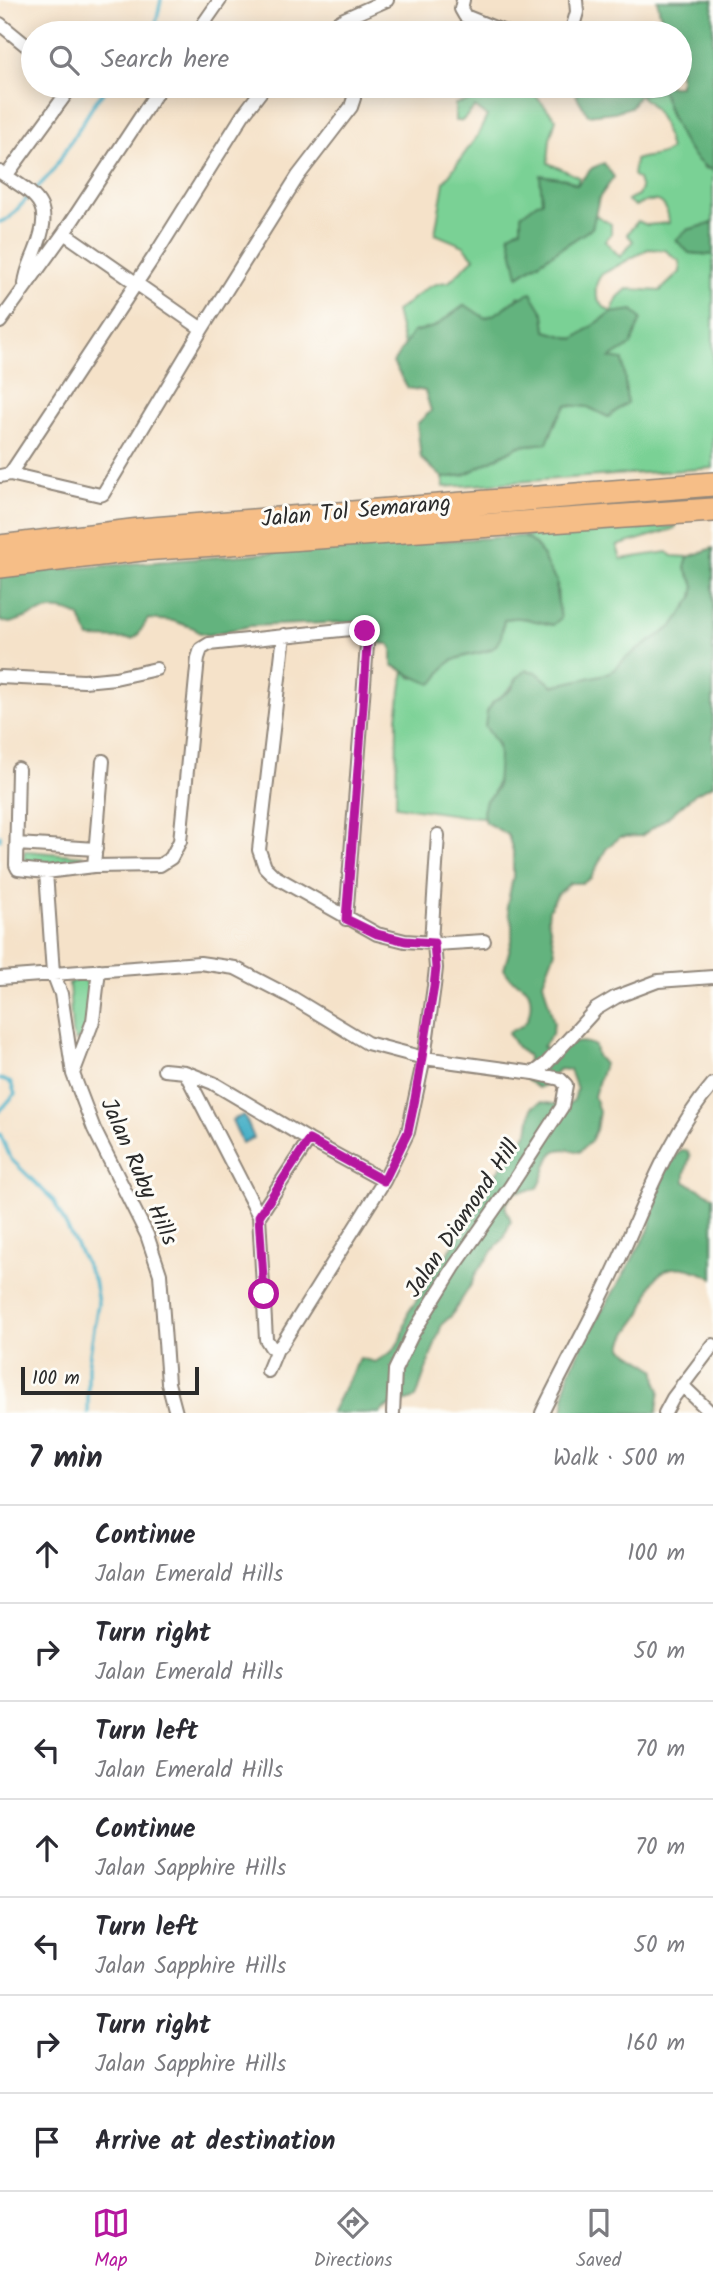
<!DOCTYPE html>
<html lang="en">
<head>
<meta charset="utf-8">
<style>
  :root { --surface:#fff; --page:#f2f2f3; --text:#2b2b33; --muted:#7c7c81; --line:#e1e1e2; --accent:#b5179e }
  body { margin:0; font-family:Kalam,sans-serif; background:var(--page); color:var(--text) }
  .scale { position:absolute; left:21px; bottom:18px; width:178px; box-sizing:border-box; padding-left:7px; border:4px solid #2b2b2b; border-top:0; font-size:19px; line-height:24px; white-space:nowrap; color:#2b2b2b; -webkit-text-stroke:5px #fdfcf7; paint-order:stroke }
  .stop { position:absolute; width:21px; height:21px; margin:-16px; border:5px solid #b5179e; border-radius:50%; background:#fff }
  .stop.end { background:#b5179e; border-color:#fff; box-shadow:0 2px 7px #0008 }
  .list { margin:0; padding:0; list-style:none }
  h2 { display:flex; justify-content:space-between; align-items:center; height:91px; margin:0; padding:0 28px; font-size:30px }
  h2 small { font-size:23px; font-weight:400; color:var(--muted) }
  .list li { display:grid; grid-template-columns:46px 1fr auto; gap:21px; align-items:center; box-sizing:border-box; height:98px; padding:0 28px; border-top:2px solid var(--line) }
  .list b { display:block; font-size:26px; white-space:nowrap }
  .list p { margin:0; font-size:23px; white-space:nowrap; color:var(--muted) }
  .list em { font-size:23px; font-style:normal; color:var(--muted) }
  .icon { flex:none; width:38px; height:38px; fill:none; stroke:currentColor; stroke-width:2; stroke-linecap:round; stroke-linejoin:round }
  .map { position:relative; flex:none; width:713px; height:1413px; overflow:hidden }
  .search { position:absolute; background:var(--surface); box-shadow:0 4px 18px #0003; left:21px; right:21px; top:21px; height:77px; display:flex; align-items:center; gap:18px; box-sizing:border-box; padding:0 24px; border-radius:38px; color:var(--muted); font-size:26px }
  .sheet { height:777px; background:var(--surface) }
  nav { display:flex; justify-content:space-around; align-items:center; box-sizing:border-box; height:98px; border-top:2px solid var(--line); background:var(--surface); font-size:19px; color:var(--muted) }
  nav a { display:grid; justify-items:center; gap:4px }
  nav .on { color:var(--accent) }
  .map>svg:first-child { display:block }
  .green { fill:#7ad195; stroke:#527e60; stroke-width:2; fill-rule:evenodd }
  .forest { fill:#63b37e; stroke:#476f54; stroke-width:2 }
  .water { fill:#49b1c8; stroke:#3a6e7a; stroke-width:2 }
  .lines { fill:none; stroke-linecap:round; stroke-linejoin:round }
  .stream { stroke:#49b1c8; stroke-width:3.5 }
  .street-casing { stroke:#90867a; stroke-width:16 }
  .highway-casing { stroke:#90867a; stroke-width:26 }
  .street { stroke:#fff; stroke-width:12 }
  .highway { stroke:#f6be87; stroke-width:23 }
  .route { stroke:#b5179e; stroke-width:9 }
  .labels { text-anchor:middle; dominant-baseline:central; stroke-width:6; stroke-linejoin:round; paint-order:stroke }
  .street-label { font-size:23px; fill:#2b2b2b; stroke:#fdfcf7 }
</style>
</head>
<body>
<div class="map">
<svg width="713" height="1413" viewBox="0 0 713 1413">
  <rect width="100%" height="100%" fill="#fdfcf7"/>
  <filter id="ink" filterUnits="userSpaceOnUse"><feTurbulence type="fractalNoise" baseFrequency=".0143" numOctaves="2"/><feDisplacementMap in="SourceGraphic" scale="14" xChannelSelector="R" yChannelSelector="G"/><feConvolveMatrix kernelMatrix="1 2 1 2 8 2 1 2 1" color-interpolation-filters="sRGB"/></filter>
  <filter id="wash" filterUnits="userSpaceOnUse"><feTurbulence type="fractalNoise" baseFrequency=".00686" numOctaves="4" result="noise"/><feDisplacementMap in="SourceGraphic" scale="28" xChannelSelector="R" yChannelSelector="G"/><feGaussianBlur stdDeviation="1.57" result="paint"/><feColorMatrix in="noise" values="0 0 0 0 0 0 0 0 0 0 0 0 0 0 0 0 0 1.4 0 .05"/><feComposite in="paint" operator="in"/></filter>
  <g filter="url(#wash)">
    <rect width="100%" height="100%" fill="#f5e2c9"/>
    <path class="green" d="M469,86h58l29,33 -6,20 -2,24 31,14 -2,8 -11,-6 -25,-3 1,26 -21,26 -5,2 -4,18 7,28 73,-48 3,-13 16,9v10l-6,7 15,16 13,-16 -6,-7 11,-13 9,4 22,-2c-2,-26 -14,-26 -34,-17l-8,-6 11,-5 3,-6 -3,-10 -5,-4 2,-15c14,-5 23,-2 35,-10 -5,-24 -10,-41 -31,-55l23,-4 9,27 33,50 9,2v53l-26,7 2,23 24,2v213l-269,19 -1,-9 21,-3 55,-29 28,-3 10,-24 10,-14 21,2 20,9 3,-103 -37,26 -28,-8 -2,-17 -25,-18 -22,18 -13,4 -19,-13 -31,22 -21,5 -9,14 -8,-35c21,-12 27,-28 53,-29l25,-24 -10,-12 -29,-12 9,-52 34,-47 9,-19 -12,-9 -13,14h-7v-17l14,-3zM648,249l17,1 15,12v10l-20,19 -33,-2 -9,8 -7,15c-15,-9 -21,-23 -9,-38z
      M676,526l-2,3 -57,17 4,13 46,-7 5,4 16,1 -3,11 10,18 -2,11 -20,29 -47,32 -16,15 -57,13 -17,-14 -19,6c-7,16 -27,22 -30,36 -4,16 9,21 11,35 6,27 -6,44 -13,68l-21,-1 -68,-10 1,-89 7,-47 8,8 27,-2c6,-21 35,-20 52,-26l11,-18 2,-12c15,-6 33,2 49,5l5,-22 -1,-22c-15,-18 -12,-33 -35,-45z
      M24,851h4l55,5 -1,4 -54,6 -4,-3z
      M81,978c19,12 10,50 -5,63l-4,-8 -3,-50z"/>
    <path class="forest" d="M657,0h56v170c-27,-8 -42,-54 -51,-79l-23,4 -8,12 -17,5 -26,3 -12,-20 8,-9h96v-53h-19l2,-6z
      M604,163l10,14 -15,21 -7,30 -74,48 -9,-42 12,-6v-13l16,-12 5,-1 -2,-27 26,4 11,6 15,-17z
      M713,223v32l-24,-2 -13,-13 11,-10z
      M531,293l13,21 2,17 28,8 37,-26 22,-3 8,9 -10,26 -21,13 13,2 4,43 -19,14 -20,-10 -21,-2 -10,14 -10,24 -28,3 -55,29 -21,3 -22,-20 -4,-34 14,-13 -6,-20 -17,-3 -15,-25 20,-31 21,-5 31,-22 20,13c18,-5 28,-20 46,-25z
      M522,536c26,13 18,26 35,45l-1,11 5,26 -8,7c-16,-3 -34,-11 -49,-5l-3,17 -6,10c-14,8 -31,6 -45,15 -9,6 -10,15 -18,22 -17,-5 -25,-12 -40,-19v-17l-3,-4 -11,-1 -10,-17 -15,-4 -103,4 -42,9 -10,-3 -4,-4 -21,-7 -25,-2 -11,17 -5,3 -43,-1 -9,-21c-26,-17 -47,0 -70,6l-10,-2v-47l370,-29z
      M713,548v237l-17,8 -29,25 -26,18 -21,1 -14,12 -15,29 -8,5h-13l-13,12 -8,14 -1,10 7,32 -12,31 11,41 -2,11 -9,13 9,5c15,-6 28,-15 43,-6l2,10 7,8 -10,32 5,16 -3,18 -5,11 -12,11c-38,-12 -28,18 -42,37l-23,3 -9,14 6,15 -7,16 -28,36 -4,10 -21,33 -9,8 -26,74 -31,10 -5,5h-49l29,-55 15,4 18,-11 9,-14 6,-24 62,-93 28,-49 30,-39 4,-25 9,-5 25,4 8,-6 3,-11 -7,-19 -11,-1 -16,17 -5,2 -11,-8 1,-24 -11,-9 -9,-14c4,-4 10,-4 15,-8 8,-7 11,-31 2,-38 -12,-9 -11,-2 -21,-18l8,-28v-18l-5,-17 6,-29v-26l-5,-16 -23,-13 -2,-10 3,-12 8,-7 3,-6 2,-31 -1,-11 -13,-19 2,-14 6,-10 19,-13 5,-11 9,-8 10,2 17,14 57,-13 16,-15 47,-32 20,-29 2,-11 -10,-19 3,-10z
      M682,1150l5,1 3,5 -5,17v9l28,14v82c-18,-8 -42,-19 -57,0 -8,10 -9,26 -15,36 -8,12 -17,20 -19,34l33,21c3,7 0,14 5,21l-3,21 -1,2h-93c2,-12 1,-26 5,-37 17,-44 47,-82 68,-124 4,-8 10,-14 13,-23 9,-26 10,-62 33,-79z"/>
    <path class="water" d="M244,1115l10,23 -12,5 -10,-23z"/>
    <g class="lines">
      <path class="stream" d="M142,33l14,-10 5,-23
        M0,222l9,-4 43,-46 44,-71 13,-15
        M0,835v5
        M0,1079l11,4 4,11 -15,17
        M0,1134l11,25 42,41 41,80 4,23 -10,63v47"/>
    </g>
  </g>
  <g filter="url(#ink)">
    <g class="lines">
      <defs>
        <path id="street" d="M463,0l-2,9 4,7 42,17
          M0,24l33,27
          M197,33l23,-33
          M320,33l24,-14 43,-19
          M571,33l6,-21 -1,-12
          M0,172c38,25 55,31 35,80 -4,10 -9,20 -10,32
          M6,176l60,-82 3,-8
          M64,233l138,96
          M0,322l64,-89 97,-147
          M10,474l149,-225 84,-134 22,-29
          M0,476l10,-2 90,21 3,-1 99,-165 96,-153 53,-69 3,-9 -3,-12
          M284,635l-25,215 6,17 9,9 103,58 28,7 29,2 2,25 -2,18 -10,72 -16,74 -24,49 -102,163 -5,5 -6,-2 -5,-8 -7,-123 -74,-144 28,11 96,57 75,41
          M0,677l84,4 31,-3 41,-9
          M18,769l-2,96 2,4 28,3 48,-6 66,-1 11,-7 9,-17 18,-183 3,-9 8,-5 151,-16 5,3 2,14 -21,274
          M17,844l79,5
          M94,866l9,-105
          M46,872l7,101 8,21 12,80 21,55 53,106 13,39 8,109 8,30
          M431,942l7,-107
          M435,944l49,-3
          M0,978l200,-15 35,5 56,29 76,46 57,15 110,15 26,6 6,6 -4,22 -52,80 -56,80 -41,66 -18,37 -2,43
          M164,1070l21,2
          M74,1071l19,-50 6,-51
          M534,1073l12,-9 50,-55 20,-12 42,-16 55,-4
          M259,1216l50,-76
          M268,1371l9,-22
          M682,1385l29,28
          M542,1413c24,-50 52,-98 75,-149 28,-61 51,-128 96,-180
          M665,1413l8,-15 40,-53"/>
        <path id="highway" d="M0,547l140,-17 573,-46
          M0,566l142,-17 571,-39"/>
      </defs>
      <use href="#street" class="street-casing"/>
      <use href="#highway" class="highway-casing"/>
      <use href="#street" class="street"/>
      <use href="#highway" class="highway"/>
    </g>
  </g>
  <g class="lines" filter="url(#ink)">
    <path class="route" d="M264,1294l-5,-78 50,-76 75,41 24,-49 7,-33 19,-113 2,-18 -2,-25 -29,-2 -28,-7 -31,-15 17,-213 4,-61 -2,-14"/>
  </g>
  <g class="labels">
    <g class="street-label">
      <text transform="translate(356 512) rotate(-5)">Jalan Tol Semarang</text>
      <text transform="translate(138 1172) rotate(66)">Jalan Ruby Hills</text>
      <text transform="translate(463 1219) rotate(-56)">Jalan Diamond Hill</text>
    </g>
  </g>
</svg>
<div class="scale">100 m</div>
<div class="stop" style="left:264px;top:1294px"></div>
<div class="stop end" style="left:365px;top:631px"></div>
<div class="search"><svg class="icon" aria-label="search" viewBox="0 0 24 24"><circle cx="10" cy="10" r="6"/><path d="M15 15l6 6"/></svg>Search here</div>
</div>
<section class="sheet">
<h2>7 min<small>Walk · 500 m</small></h2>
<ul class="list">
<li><svg class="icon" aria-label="ahead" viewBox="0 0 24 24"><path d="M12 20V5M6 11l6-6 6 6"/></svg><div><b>Continue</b><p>Jalan Emerald Hills</p></div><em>100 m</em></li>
<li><svg class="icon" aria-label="right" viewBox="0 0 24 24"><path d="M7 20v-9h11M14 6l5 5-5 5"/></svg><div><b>Turn right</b><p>Jalan Emerald Hills</p></div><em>50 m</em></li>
<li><svg class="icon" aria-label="left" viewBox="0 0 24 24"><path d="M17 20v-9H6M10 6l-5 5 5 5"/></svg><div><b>Turn left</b><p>Jalan Emerald Hills</p></div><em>70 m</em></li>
<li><svg class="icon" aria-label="ahead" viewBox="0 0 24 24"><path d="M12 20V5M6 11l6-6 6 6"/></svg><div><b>Continue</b><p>Jalan Sapphire Hills</p></div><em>70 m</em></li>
<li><svg class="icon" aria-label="left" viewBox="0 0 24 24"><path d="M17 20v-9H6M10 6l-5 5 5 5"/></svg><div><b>Turn left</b><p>Jalan Sapphire Hills</p></div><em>50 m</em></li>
<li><svg class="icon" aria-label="right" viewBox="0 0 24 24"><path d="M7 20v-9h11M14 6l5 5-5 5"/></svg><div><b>Turn right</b><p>Jalan Sapphire Hills</p></div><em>160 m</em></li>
<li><svg class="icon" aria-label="arrive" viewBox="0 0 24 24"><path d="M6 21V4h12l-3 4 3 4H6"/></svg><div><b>Arrive at destination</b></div></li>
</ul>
</section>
<nav>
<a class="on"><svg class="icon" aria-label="map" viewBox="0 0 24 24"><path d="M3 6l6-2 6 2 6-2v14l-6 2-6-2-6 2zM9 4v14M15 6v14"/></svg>Map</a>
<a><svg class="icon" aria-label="directions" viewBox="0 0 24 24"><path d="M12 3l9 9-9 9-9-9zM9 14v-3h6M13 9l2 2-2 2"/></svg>Directions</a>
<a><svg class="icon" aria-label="saved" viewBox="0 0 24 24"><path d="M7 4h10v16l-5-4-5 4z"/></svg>Saved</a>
</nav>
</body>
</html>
